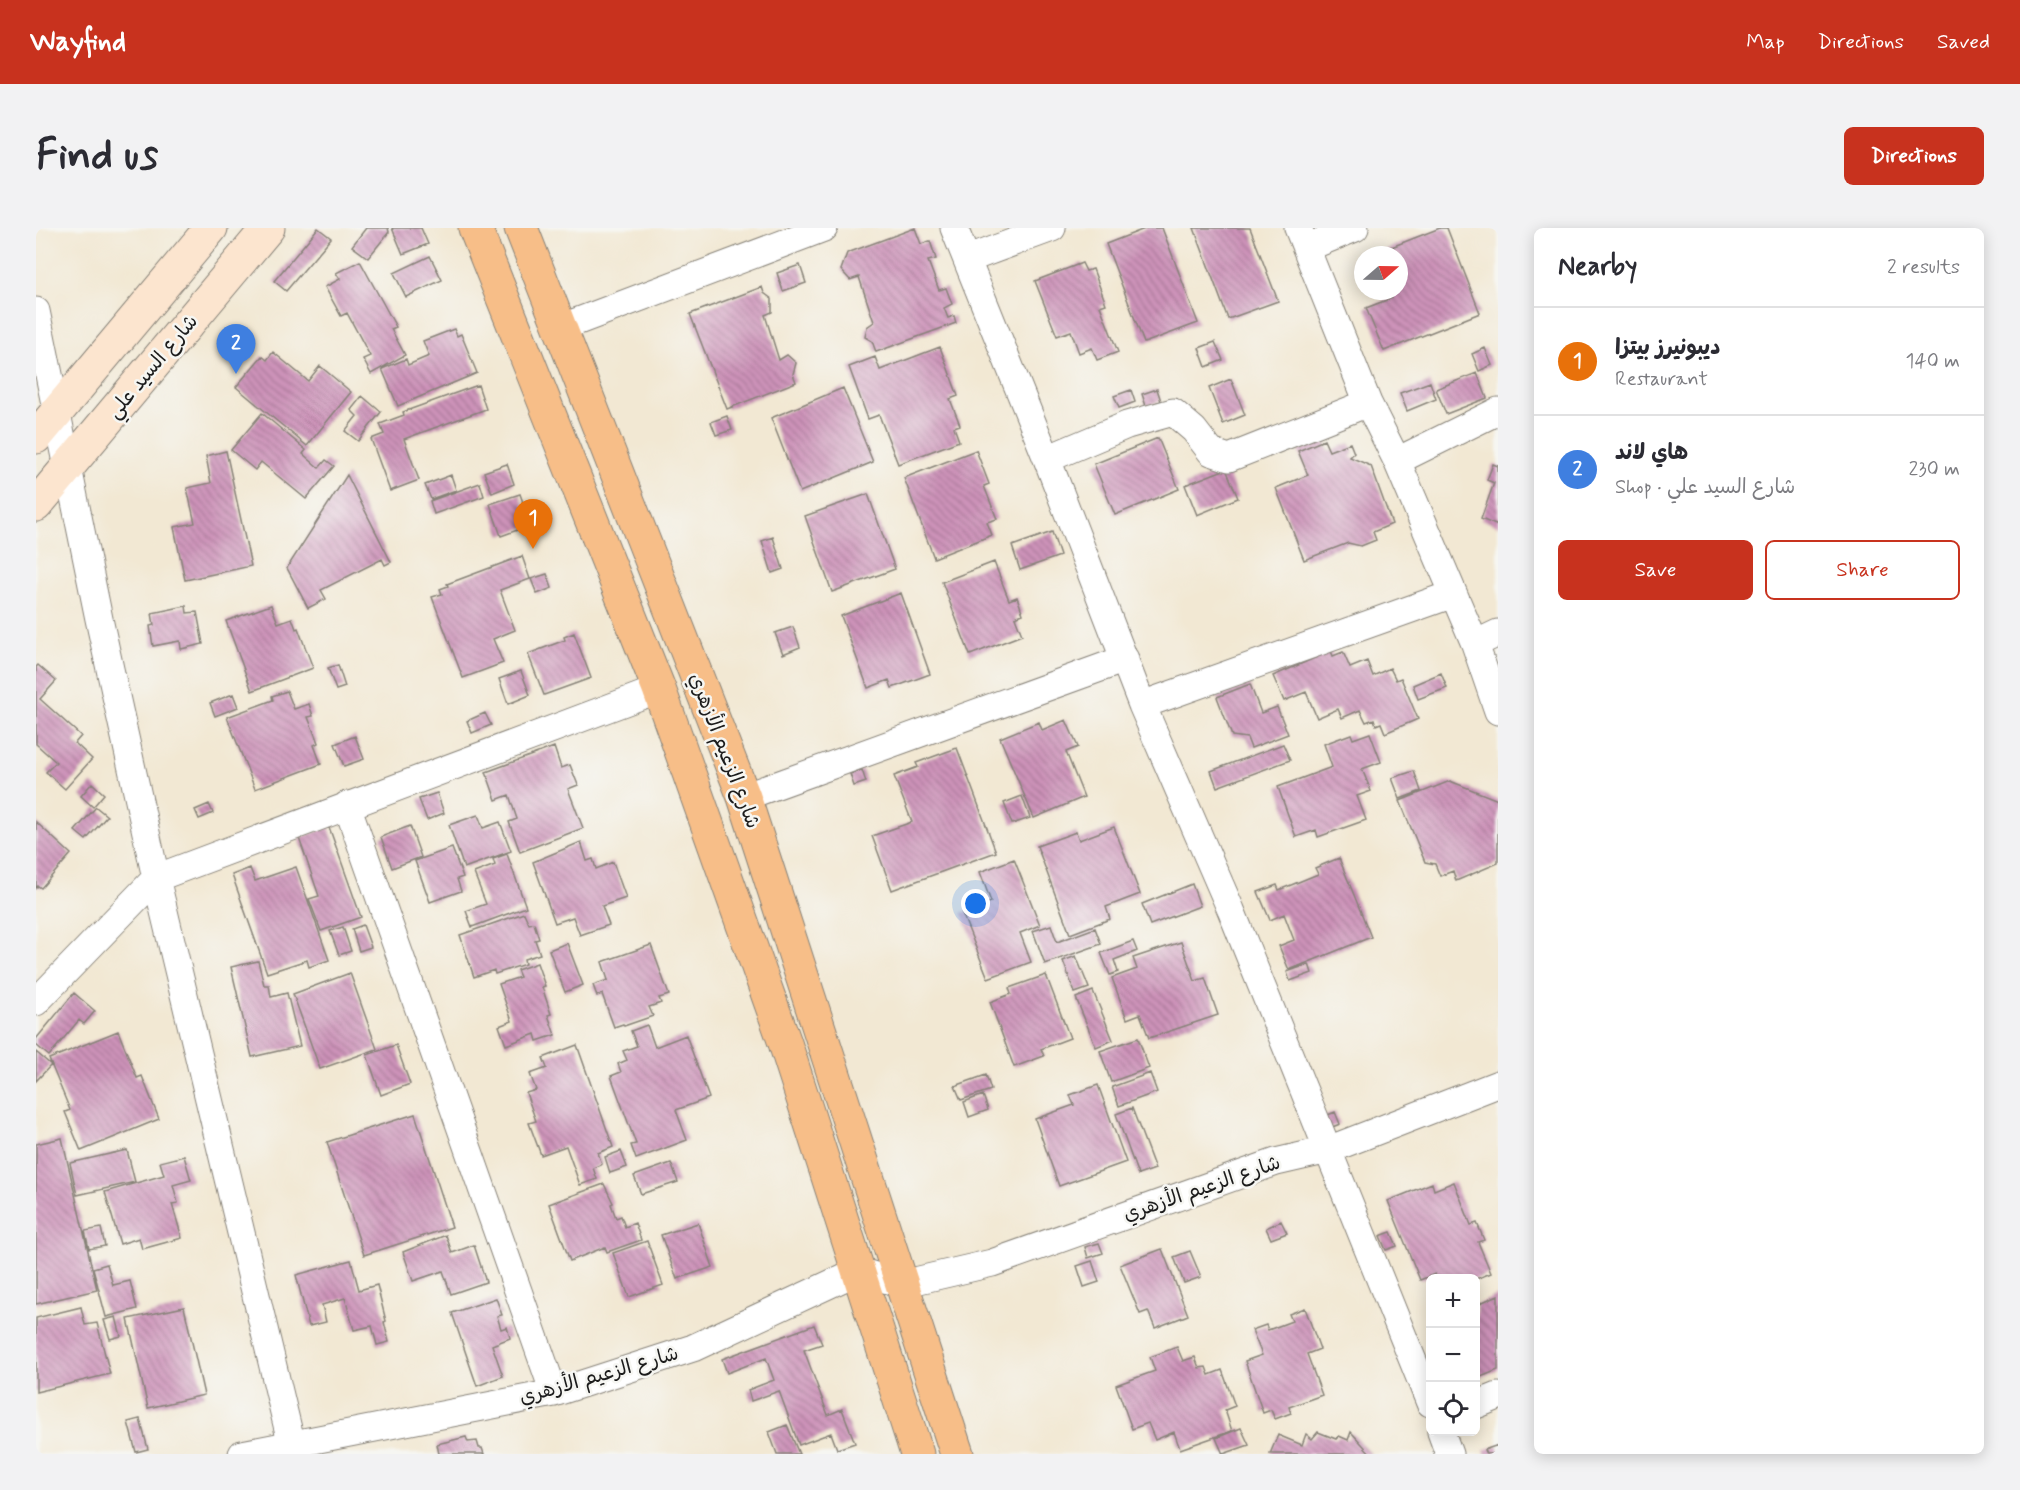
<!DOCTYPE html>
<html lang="en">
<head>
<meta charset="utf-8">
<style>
  :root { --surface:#fff; --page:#f2f2f3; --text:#2b2b33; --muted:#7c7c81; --line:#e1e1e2; --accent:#c8321e }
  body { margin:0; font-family:Mynerve,"Playpen Sans Arabic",sans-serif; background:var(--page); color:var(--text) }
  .controls { position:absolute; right:18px; bottom:18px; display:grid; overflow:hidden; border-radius:9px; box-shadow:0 3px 15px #0003 }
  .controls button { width:54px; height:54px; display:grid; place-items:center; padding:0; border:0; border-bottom:2px solid var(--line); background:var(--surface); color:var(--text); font:30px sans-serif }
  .compass { position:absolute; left:1318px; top:18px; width:54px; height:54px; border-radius:50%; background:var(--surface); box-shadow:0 3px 15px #0003; rotate:70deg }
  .you { position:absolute; left:940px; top:676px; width:21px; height:21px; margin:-15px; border:4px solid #fff; border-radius:50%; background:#1a73e8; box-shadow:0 0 0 9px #1a73e833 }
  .badge { display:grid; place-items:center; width:39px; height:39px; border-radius:50%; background:var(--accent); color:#fff; font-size:20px; font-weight:700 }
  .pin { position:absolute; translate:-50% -50px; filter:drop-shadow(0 2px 3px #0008) }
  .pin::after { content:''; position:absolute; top:32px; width:21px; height:18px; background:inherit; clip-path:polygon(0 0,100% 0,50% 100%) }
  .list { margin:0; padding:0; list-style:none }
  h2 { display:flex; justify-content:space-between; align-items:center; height:78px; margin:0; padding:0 24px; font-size:26px }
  h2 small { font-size:20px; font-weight:400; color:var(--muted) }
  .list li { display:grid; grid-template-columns:39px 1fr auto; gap:18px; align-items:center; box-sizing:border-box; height:108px; padding:0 24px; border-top:2px solid var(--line) }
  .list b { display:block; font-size:22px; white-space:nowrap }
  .list p { margin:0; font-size:20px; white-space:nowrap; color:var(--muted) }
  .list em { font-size:20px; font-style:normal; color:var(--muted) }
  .actions { display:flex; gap:12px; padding:18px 24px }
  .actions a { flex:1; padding:14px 0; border:2px solid var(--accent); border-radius:9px; text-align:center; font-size:21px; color:var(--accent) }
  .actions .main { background:var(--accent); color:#fff }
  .icon { flex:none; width:33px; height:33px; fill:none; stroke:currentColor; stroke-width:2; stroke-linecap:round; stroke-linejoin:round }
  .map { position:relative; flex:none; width:1462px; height:1226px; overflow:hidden; border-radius:9px }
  header { display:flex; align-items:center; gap:36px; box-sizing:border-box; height:84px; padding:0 30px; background:var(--accent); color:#fff }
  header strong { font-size:28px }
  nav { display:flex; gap:33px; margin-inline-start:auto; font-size:21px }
  .intro { display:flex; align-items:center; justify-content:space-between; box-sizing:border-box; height:144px; padding:0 36px }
  h1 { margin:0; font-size:42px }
  .button { padding:15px 27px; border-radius:9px; background:var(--accent); color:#fff; font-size:21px; font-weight:700 }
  main { display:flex; gap:36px; padding:0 36px }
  aside { flex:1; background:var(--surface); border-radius:9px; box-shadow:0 3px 15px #0003 }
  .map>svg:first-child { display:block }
  .building { fill:url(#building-back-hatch) }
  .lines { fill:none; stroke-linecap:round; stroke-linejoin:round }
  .street-casing { stroke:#878278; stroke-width:29 }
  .secondary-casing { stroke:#878278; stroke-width:35 }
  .primary-casing { stroke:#878278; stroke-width:35 }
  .street { stroke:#fff; stroke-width:27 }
  .secondary { stroke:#fce5cf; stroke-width:33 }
  .primary { stroke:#f7be88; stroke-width:33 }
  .labels { text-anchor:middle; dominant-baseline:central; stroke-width:5; stroke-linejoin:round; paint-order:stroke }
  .street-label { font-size:20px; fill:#1c1c1c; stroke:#f6f6f2 }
</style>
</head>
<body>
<header>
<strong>Wayfind</strong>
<nav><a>Map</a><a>Directions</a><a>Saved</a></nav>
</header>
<div class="intro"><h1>Find us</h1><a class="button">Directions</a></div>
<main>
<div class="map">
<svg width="1462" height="1226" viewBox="0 0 1462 1226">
  <defs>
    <pattern id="building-back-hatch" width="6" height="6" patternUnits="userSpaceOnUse" patternTransform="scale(1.5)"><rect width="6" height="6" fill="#cd93b9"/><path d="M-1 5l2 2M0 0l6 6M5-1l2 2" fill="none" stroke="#a67796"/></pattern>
  </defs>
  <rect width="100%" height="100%" fill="#f6f6f2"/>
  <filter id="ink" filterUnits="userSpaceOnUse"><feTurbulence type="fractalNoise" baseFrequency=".0167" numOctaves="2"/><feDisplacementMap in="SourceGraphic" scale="12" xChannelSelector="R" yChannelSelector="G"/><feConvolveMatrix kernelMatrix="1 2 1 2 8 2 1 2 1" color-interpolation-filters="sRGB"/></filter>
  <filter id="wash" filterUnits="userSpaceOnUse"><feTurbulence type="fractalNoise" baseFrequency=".008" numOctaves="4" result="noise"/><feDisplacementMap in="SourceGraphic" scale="24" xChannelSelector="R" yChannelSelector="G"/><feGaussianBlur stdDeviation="1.35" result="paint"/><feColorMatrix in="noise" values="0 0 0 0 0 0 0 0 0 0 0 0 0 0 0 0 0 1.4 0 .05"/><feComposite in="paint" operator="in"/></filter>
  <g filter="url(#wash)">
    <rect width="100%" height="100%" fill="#f2e8d3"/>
    <g id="blocks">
      <path class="building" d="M282,0l13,10 -45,53 -12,-10z
        M330,0h22l1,4 -21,26 -16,-12z
        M356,0h29l7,16 -25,10z
        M879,0l6,16 9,-3 6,18 -8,2 11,29 7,-2 6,16 -8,4 4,10 6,-2 2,7 -80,29 -4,-11 -7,-4 2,-10 7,-5 -15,-45 -9,3 -9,-10 6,-17z
        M1111,0h15l36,95 -54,20 -38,-99z
        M1158,0h56l28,73 -50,18z
        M1404,0h7l33,85 -96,38 -18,-43 26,-10 -2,-7h9v-36h-28z
        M394,28l12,24 -36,17 -12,-24z
        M324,33l36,66 -5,2 14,26 -34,19 -8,-15 7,-3 -23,-43 -6,3 -16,-29 15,-8 -4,-6z
        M1046,35l4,8 7,-2 13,35 -6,2 18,46 -21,8 -5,-12 -13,5 -8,-22 -14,5 -22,-55z
        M764,37l6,18 -23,8 -6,-18z
        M726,59l2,6 8,6v13l-7,3 14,45 8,-5 9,8 -3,11 3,8 -69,27 -37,-95z
        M418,101l3,7 4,-2 16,39 -79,33 -16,-37 24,-10 2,6 21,-9 -6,-15z
        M1179,114l8,18 -17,7 -7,-19z
        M904,119l18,49 -8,3 10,26 -6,2 5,14 -61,23 -19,-49 -11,4 -19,-52 26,-10 5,13z
        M1449,120l7,17 -13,6 -7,-17z
        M237,124l35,29 12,-15 31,26 -44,54 -71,-59 26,-31 5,4z
        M1441,145l10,25 -41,16 -10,-25z
        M1195,151l14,36 -22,9 -14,-36z
        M1394,154l6,17 -29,12 -7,-18z
        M442,157l8,24 -82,30 15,41 -29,11 -19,-52 13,-5 -4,-10 24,-9 -1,-3z
        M807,160l30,74 -73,30 -29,-74z
        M1121,161l4,12 -15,5 -4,-12z
        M1095,162l4,12 -16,6 -5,-12z
        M326,168l19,16 -23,29 -13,-10 12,-15 -6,-6z
        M226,185l44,37 -3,4 16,14 7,-8 8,6 -28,33 -45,-37 -6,8 -24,-20z
        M691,188l5,14 -16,5 -5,-13z
        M1122,210l21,51 -64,26 -21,-51z
        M1288,212l5,11 21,-8 4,10 -4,4 21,9 21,58 -19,8 3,8 -15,6 -13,-3 -44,17 -28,-72 32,-13 -10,-24z
        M940,222l13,34 -5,2 13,33 -10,3 5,13 -58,23 -30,-80z
        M190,223l25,115 -66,14 -11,-53 21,-4 -8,-35 24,-5 -5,-27z
        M471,236l7,20 -22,9 -8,-21z
        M1457,236l5,2v60l-17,-7 13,-36 -7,-3z
        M1190,241l12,29 -41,17 -12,-30z
        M311,247l44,87 -6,3 -3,-6 -61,31 5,9 -18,9 -21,-40z
        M415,247l5,15 -25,9 -6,-14z
        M444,255l4,13 -50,18 -4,-13z
        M484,266l11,31 -30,11 -11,-32z
        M832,266l27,75 -63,23 -27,-76z
        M1016,304l8,24 -40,14 -8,-24z
        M737,309l10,32 -11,4 -10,-32z
        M486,328l8,23 -30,11 15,40 -22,9 10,24 -40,15 -31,-81 10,-3 -2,-5 8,-3 -1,-2z
        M958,334l15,38 8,-3 6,17 -8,3 7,18 -52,20 -28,-73z
        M511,346l5,14 -15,6 -6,-15z
        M865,365l29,81 -38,14 -3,-8 -21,8 -27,-72z
        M235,377l7,18 14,-5 4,11 2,-1 15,40 -61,23 -26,-70z
        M150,378l1,7 10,-1 6,32 -22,5 -1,-8 -27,5 -3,-20 4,-1 -2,-12z
        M757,399l7,20 -17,7 -8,-21z
        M538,405l17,45 -47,17 -16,-41 37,-14 -1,-3z
        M1295,423l2,5 10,-4 7,16 17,-7 6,15 17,-8 6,12 5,-2 17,41 -33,14 -4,-10 -5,2 -2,-6 -8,3 -6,-12 -18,8 -4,-9 -21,9 -11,-26 -22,9 -11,-25z
        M2,437l18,16 -16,18 41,37 -6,7 17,16 -27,30 -19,-17 10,-10 -20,-18v-77z
        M302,437l7,22 -9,3 -8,-22z
        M485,443l9,24 -22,9 -9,-25z
        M1405,445l6,15 -29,11 -5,-14z
        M1214,456l11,29 16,-6 11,27 -37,14 -4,-10 -15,-2 -15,-39z
        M251,463l7,18 15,-5 4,12 -5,1 10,26 -4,2 7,19 -66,25 -28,-72 46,-17 -1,-4z
        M197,466l5,13 -23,9 -5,-13z
        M449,485l6,12 -19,8 -5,-12z
        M1030,492l12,27 -12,5 18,45 -50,21 -34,-80 39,-16 3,8z
        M1334,505l11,29 -19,7 9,22 -14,5 9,24 -48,17 -2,-7 -20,7 -18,-50 54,-20 -8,-23 27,-10 2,5z
        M319,508l9,23 -20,7 -9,-22z
        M1247,516l7,16 -73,27 -6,-16z
        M518,519l7,21 9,-3 8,20 -10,4 15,39 -63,24 -11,-30 8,-3 -8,-24 -13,5 -10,-28z
        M921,520l39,104 -104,38 -20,-54 40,-14 -18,-46 24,-9 -2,-4z
        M826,542l4,12 -12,4 -4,-12z
        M1378,543l7,20 -21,8 -8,-21z
        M1414,553l48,19v63l-42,18 -3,-10 -13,5 -5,-12 -10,-2 -25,-61z
        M56,555l12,11 -11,13 -12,-11z
        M401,565l7,20 -17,7 -8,-21z
        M986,568l8,22 -18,6 -8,-21z
        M173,576l4,9 -14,6 -4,-9z
        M60,579l11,9 -21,24 -11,-9z
        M442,587l5,13 17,-6 11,29 -47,17 -15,-43z
        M0,594l35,32 -30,34 -3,-2 -2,2z
        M374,598l11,31 -29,11 -11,-31z
        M293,599l32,90 -40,14 -12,-32 10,-3 -20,-58z
        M1078,599l26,67 -34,13 4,12 -40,15 -33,-88 39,-14 3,8z
        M545,614l6,19 6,-2 3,10 17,-7 13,36 -24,8 7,19 -29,10 -7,-18 -18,6 -22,-61z
        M416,620l11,29 -6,2 4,12 -31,11 -15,-41z
        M471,626l19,53 -54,20 -6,-16 20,-7 -12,-31 21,-8 -2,-6z
        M1303,630l32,79 -82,33 -10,-24 15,-6 -10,-26 -14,6 -12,-28 19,-7 2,5 39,-16 -3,-6z
        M978,631l26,66 -20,8 11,29 -43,16 -26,-65 29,-11 -11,-30z
        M260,639l33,93 -20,7 -2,-7 -40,13 -35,-98 18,-7 5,13z
        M1156,656l8,22 -50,19 -8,-21z
        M488,685l5,11 5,-1 5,16 -4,1 5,14 -16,5 1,5 -30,10 -1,-4 -20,7 -14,-42z
        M327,697l8,22 -12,4 -7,-22z
        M1015,697l6,17 38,-14 6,16 -56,20 -12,-33z
        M307,699l8,24 -12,4 -9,-24z
        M1097,713l4,10 -23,9 4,12 -8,3 -9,-22z
        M1145,714l14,39 10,-3 13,37 -69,23 -9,-24 -13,5 -15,-41 25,-9 -4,-11z
        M531,715l16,42 -18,7 -16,-42z
        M615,717l18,50 -10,3 2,5 -12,4 4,9 -29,10 -1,-2 -9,3 -12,-33 -5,2 -4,-11 15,-5 -6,-18z
        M1040,728l13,32 -14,5 -12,-32z
        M222,733l6,24h5l2,12 16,-4 13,53 -48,11 -21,-90z
        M501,735l8,23 -3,1 9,27 -3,1 7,20 -18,6 -2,-7 -29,11 -7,-19 13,-5 -13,-37 21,-7 -3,-7z
        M1273,736l3,9 -22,8 -3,-9z
        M314,745l27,76 -57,20 -27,-75z
        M1010,747l24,63 -29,11 3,7 -30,11 -24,-65 21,-8 -2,-6z
        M1057,763l20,49 -17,7 -20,-49z
        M38,765l21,18 -11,13 -5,-4 -30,36 -13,-11v-6z
        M611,797l8,22 31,-12 23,63 -33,12 11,30 -51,19 -5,-14 5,-1 -25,-68 10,-4 -3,-8 9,-4 -4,-9 14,-5 -6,-15z
        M82,803l19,47 5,-2 17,43 -78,32 -16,-39 5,-2 -21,-51z
        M1102,810l11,30 -38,14 -11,-31z
        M360,817l14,39 -29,11 -14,-40z
        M541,817l36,102 -15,6 4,11 -9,4 4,11 -17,6 -14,-39 -25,9 -12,-32 7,-2 -10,-28 10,-3 -6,-16 17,-6 -4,-10z
        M0,824l15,13 -15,16z
        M1114,845l7,19 -38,14 -7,-19z
        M950,847l5,15 -30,10 -6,-14z
        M1062,857l28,77 -67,24 -24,-67 39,-14 -4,-10z
        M947,867l5,15 -19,7 -5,-15z
        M1096,880l23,61 -17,6 -22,-61z
        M1299,884l5,12 -13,5 -4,-12z
        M379,886l37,113 -88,28 -37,-113z
        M26,910l35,152 -61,14v-160z
        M91,922l8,32 -58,13 -7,-32z
        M585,923l6,16 -17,6 -5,-16z
        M148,928l7,24 -18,5 5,18 -6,1 10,34 -40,11 -3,-11 -19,6 -15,-52 59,-17 -4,-13z
        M635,935l7,19 -37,12 -7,-18z
        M1418,954l17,43 6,-2 7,17 -6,2 13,31 -15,6 -39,-1 -2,-4 -15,6 -32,-79 44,-18 2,7z
        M568,956l9,19 -2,1 5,14 5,-2 4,11 10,-4 6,17 -34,12 -2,-5 -35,14 -21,-57z
        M1245,993l6,12 -16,6 -5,-11z
        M662,995l15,44 -36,12 -16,-44z
        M65,1000l4,18 -16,3 -4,-18z
        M1355,1004l6,14 -11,4 -6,-14z
        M410,1007l6,18 22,-8 12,37 -35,12 -8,-23 -30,10 -10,-29z
        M611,1013l16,44 -34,12 -16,-44z
        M1063,1015l4,10 -15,5 -3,-11z
        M1126,1021l26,66 -33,13 -7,-17 -8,3 -20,-49z
        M1154,1023l11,26 -17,6 -10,-26z
        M315,1032l8,30 18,-5 9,36 -2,1 5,20 -12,3 -5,-19 -18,4 -9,-32 -23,7 4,17 -17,4 -13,-51z
        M1056,1033l7,21 -15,5 -7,-21z
        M71,1036l6,21 17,-4 7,28 -31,8 -13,-49z
        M1462,1067v75l-22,9v-74z
        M460,1070l6,17 -5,1 4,13 6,-2 3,11 -18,7 11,31 -26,10 -25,-73z
        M45,1079l4,18 12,-2 13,51 -74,18v-74z
        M148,1079l20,88 -56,13 -20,-89z
        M1269,1080l15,41 -13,5 15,41 -33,12 2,6 -16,6 -4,-9 -8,3 -18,-52 17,-6 -10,-25 14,-5 2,5 24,-9 -3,-7z
        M80,1089l5,19 -11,3 -6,-19z
        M778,1097l8,19 -18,6 24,65 14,-6 13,34 -18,6 -6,-16 -32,12 -20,-54 -28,10 -3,-11 26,-10 -8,-22 -39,15 -5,-14z
        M1141,1119l6,14 12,-4 4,11 7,-1 3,8 13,-5 13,36 -10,4 7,21 -52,18 -6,-17 -19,8 -7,-17 -16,6 -16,-44 39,-14 -5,-14z
        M104,1191l8,30 -12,3 -8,-30z
        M751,1197l12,29h-22l-8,-22z
        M1205,1200l8,17 -26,9 -7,-16z
        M1282,1204l18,7 3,-3 9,4 3,-8 20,22h-101l8,-19 24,10 4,-11 6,5z
        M430,1209l2,5 9,-1 2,7h3l2,6h-45l-2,-10z
        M1462,1217v9h-12l-2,-4z"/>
    </g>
  </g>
  <g filter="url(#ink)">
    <use href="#blocks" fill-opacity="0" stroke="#878278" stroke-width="1.5"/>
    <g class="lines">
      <defs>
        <path id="street" d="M918,0l93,231 95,246 89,205 199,493
          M1262,0l70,175 29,58 78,183 23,67
          M1270,20l49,-20
          M932,31l84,-31
          M0,83l63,308 57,259 138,576
          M524,100l264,-100
          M1011,231l80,-34 46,-13 21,18 17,22 18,6 139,-55
          M1361,233l101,-50
          M1439,416l23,-11
          M1106,477l311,-111
          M708,569l381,-138
          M311,577l207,588
          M0,774l120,-124 503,-189
          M1440,1177l22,-9
          M1405,1204l8,22
          M206,1226l312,-61 139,-45 165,-77 44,13 90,-21 284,-101 52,-12 170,-66"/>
        <path id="secondary" d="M0,209l175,-209
          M0,277l232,-277"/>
        <path id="primary" d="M439,0l184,461 126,354 132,411
          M485,0l223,569 213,657"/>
      </defs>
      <use href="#street" class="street-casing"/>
      <use href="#secondary" class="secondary-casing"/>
      <use href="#primary" class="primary-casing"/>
      <use href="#street" class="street"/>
      <use href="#secondary" class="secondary"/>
      <use href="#primary" class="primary"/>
    </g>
  </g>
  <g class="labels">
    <g class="street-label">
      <text transform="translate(117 139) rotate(-50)">شارع السيد علي</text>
      <text transform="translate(688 523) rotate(69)">شارع الزعيم الأزهري</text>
      <text transform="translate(1166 961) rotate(-19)">شارع الزعيم الأزهري</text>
      <text transform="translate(563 1148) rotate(-16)">شارع الزعيم الأزهري</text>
    </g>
  </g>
</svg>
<div class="controls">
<button>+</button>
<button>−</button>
<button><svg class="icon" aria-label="locate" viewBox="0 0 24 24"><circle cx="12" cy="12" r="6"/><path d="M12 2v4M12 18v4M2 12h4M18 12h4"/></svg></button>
</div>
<svg class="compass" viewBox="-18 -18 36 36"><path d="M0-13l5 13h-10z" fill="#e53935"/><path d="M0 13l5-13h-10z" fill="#7c7c81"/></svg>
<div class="you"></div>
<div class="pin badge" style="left:497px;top:321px;background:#e8710a">1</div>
<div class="pin badge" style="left:200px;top:146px;background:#3f7fe0">2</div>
</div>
<aside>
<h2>Nearby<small>2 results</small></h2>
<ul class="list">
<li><span class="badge" style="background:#e8710a">1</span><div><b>ديبونيرز بيتزا</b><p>Restaurant</p></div><em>140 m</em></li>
<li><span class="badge" style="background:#3f7fe0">2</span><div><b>هاي لاند</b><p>Shop · شارع السيد علي</p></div><em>230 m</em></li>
</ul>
<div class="actions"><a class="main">Save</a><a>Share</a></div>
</aside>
</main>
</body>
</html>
